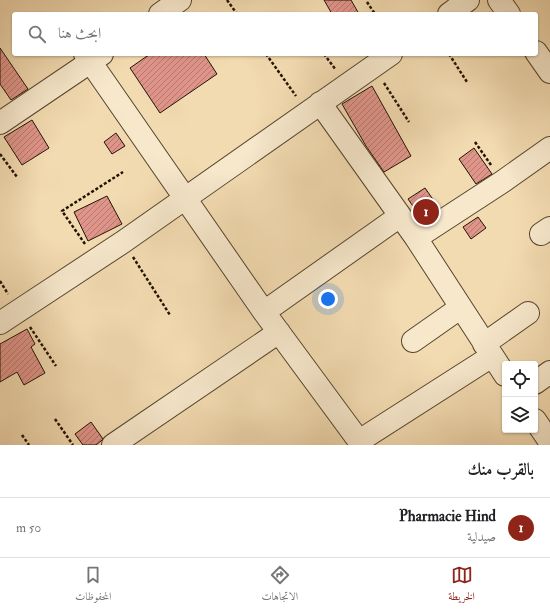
<!DOCTYPE html>
<html lang="ar">
<head>
<meta charset="utf-8">
<style>
  :root { --surface:#fff; --page:#f6f6f6; --text:#202124; --muted:#757577; --line:#e0e0e0; --accent:#8f2418 }
  body { margin:0; font-family:"IM FELL Double Pica",Amiri,serif; background:var(--page); color:var(--text); direction:rtl }
  .controls { position:absolute; right:12px; bottom:12px; display:grid; overflow:hidden; border-radius:4px; box-shadow:0 1px 3px #0004 }
  .controls button { width:36px; height:36px; display:grid; place-items:center; padding:0; border:0; border-bottom:1px solid var(--line); background:var(--surface); color:var(--text); font:20px sans-serif }
  .you { position:absolute; left:328px; top:299px; width:14px; height:14px; margin:-10px; border:3px solid #fff; border-radius:50%; background:#1a73e8; box-shadow:0 0 0 6px #1a73e833 }
  .badge { display:grid; place-items:center; width:26px; height:26px; border-radius:50%; background:var(--accent); color:#fff; font-size:13px; font-weight:700 }
  .pin { position:absolute; translate:-50% -50%; border:2px solid #fff; box-shadow:0 1px 4px #0006 }
  .list { margin:0; padding:0; list-style:none }
  h2 { display:flex; justify-content:space-between; align-items:center; height:52px; margin:0; padding:0 16px; font-size:17px }
  h2 small { font-size:13px; font-weight:400; color:var(--muted) }
  .list li { display:grid; grid-template-columns:26px 1fr auto; gap:12px; align-items:center; box-sizing:border-box; height:60px; padding:0 16px; border-top:1px solid var(--line) }
  .list b { display:block; font-size:15px; white-space:nowrap }
  .list p { margin:0; font-size:13px; white-space:nowrap; color:var(--muted) }
  .list em { font-size:13px; font-style:normal; color:var(--muted) }
  .icon { flex:none; width:22px; height:22px; fill:none; stroke:currentColor; stroke-width:2; stroke-linecap:round; stroke-linejoin:round }
  .map { position:relative; flex:none; width:550px; height:445px; overflow:hidden; direction:ltr }
  .search { position:absolute; background:var(--surface); box-shadow:0 1px 3px #0004; left:12px; right:12px; top:12px; height:44px; display:flex; align-items:center; gap:10px; box-sizing:border-box; padding:0 14px; border-radius:4px; color:var(--muted); font-size:15px }
  .sheet { height:112px; background:var(--surface) }
  nav { display:flex; justify-content:space-around; align-items:center; box-sizing:border-box; height:56px; border-top:1px solid var(--line); background:var(--surface); font-size:11px; color:var(--muted) }
  nav a { display:grid; justify-items:center; gap:2px }
  nav .on { color:var(--accent) }
  .map>svg:first-child { display:block }
  .building { fill:url(#building-hatch); stroke:#201303 }
  .lines { fill:none; stroke-linecap:round; stroke-linejoin:round }
  .minor-casing { stroke:#55452e; stroke-width:24 }
  .path { stroke:#201303; stroke-width:2.5; stroke-dasharray:3 2; stroke-linecap:butt }
  .minor { stroke:#f7e8cc; stroke-width:22 }
</style>
</head>
<body>
<div class="map">
<svg width="550" height="445" viewBox="0 0 550 445">
  <defs>
    <pattern id="building-hatch" width="6" height="6" patternUnits="userSpaceOnUse"><rect width="6" height="6" fill="#e0958a"/><path d="M-1 1l2-2M0 6l6-6M5 7l2-2" fill="none" stroke="#b5786f"/></pattern>
  </defs>
  <rect width="100%" height="100%" fill="#f3dbb1"/>
  <filter id="stains"><feTurbulence type="fractalNoise" baseFrequency=".005" numOctaves="4"/><feColorMatrix values="0 0 0 0 .2 0 0 0 0 .09 0 0 0 0 .02 0 0 0 .5 -.17"/></filter>
  <radialGradient id="worn" r=".72"><stop offset=".6" stop-color="#630" stop-opacity="0"/><stop offset="1" stop-color="#630" stop-opacity=".3"/></radialGradient>
  <path class="building" d="M324,0h27l8,14h-27z
    M0,48l28,41 -17,11 -11,-16z
    M150,54h54l13,20 -57,39 -30,-45z
    M372,86l39,70 -27,16 -18,-26 -24,-42z
    M32,120l17,28 -27,17 -18,-28z
    M116,133l9,13 -13,8 -8,-12z
    M474,148l18,26 -16,10 -17,-25z
    M425,188l14,20 -17,11 -14,-20z
    M107,196l15,28 -34,17 -14,-29z
    M478,217l8,11 -15,11 -8,-12z
    M27,329l8,15 -4,3 14,26 -21,12 -7,-13 -17,10v-38z
    M91,422l12,17 -2,2 -5,4h-13l-8,-11z"/>
  <g class="lines">
    <defs>
      <path id="minor" d="M499,0l10,14
        M160,14l20,-14
        M449,14l19,-14
        M536,52l14,20
        M85,54l179,258 95,129 1,4
        M320,103l96,135 89,137
        M0,123l102,-69
        M541,234l9,-6
        M416,238l86,-56 48,-34
        M264,312l136,-96
        M0,323l123,-81 268,-188
        M413,341l47,-33
        M484,344l44,-31
        M535,383l15,-11
        M535,420l15,22
        M359,441l133,-85
        M113,445l166,-113"/>
    </defs>
    <use href="#minor" class="minor-casing"/>
    <path class="path" d="M227,0l10,14
      M367,2l8,12
      M266,54l30,42
      M324,54l12,16
      M449,54l18,28
      M384,83l25,39
      M475,142l16,23
      M0,154l17,23
      M85,244l-23,-33 61,-39
      M133,257l37,58
      M0,281l8,13
      M30,327l26,39
      M55,419l18,26
      M22,435l7,10"/>
    <use href="#minor" class="minor"/>
  </g>
  <rect width="100%" height="100%" filter="url(#stains)"/>
  <rect width="100%" height="100%" fill="url(#worn)"/>
</svg>
<div class="controls">
<button><svg class="icon" aria-label="locate" viewBox="0 0 24 24"><circle cx="12" cy="12" r="6"/><path d="M12 2v4M12 18v4M2 12h4M18 12h4"/></svg></button>
<button><svg class="icon" aria-label="layers" viewBox="0 0 24 24"><path d="M12 4l9 5-9 5-9-5zM3 14l9 5 9-5"/></svg></button>
</div>
<div class="you"></div>
<div class="pin badge" style="left:426px;top:212px">1</div>
<div class="search"><svg class="icon" aria-label="search" viewBox="0 0 24 24"><circle cx="10" cy="10" r="6"/><path d="M15 15l6 6"/></svg>ابحث هنا</div>
</div>
<section class="sheet">
<h2>بالقرب منك<small></small></h2>
<ul class="list">
<li><span class="badge">1</span><div><b>Pharmacie Hind</b><p>صيدلية</p></div><em>50 m</em></li>
</ul>
</section>
<nav>
<a class="on"><svg class="icon" aria-label="map" viewBox="0 0 24 24"><path d="M3 6l6-2 6 2 6-2v14l-6 2-6-2-6 2zM9 4v14M15 6v14"/></svg>الخريطة</a>
<a><svg class="icon" aria-label="directions" viewBox="0 0 24 24"><path d="M12 3l9 9-9 9-9-9zM9 14v-3h6M13 9l2 2-2 2"/></svg>الاتجاهات</a>
<a><svg class="icon" aria-label="saved" viewBox="0 0 24 24"><path d="M7 4h10v16l-5-4-5 4z"/></svg>المحفوظات</a>
</nav>
</body>
</html>
